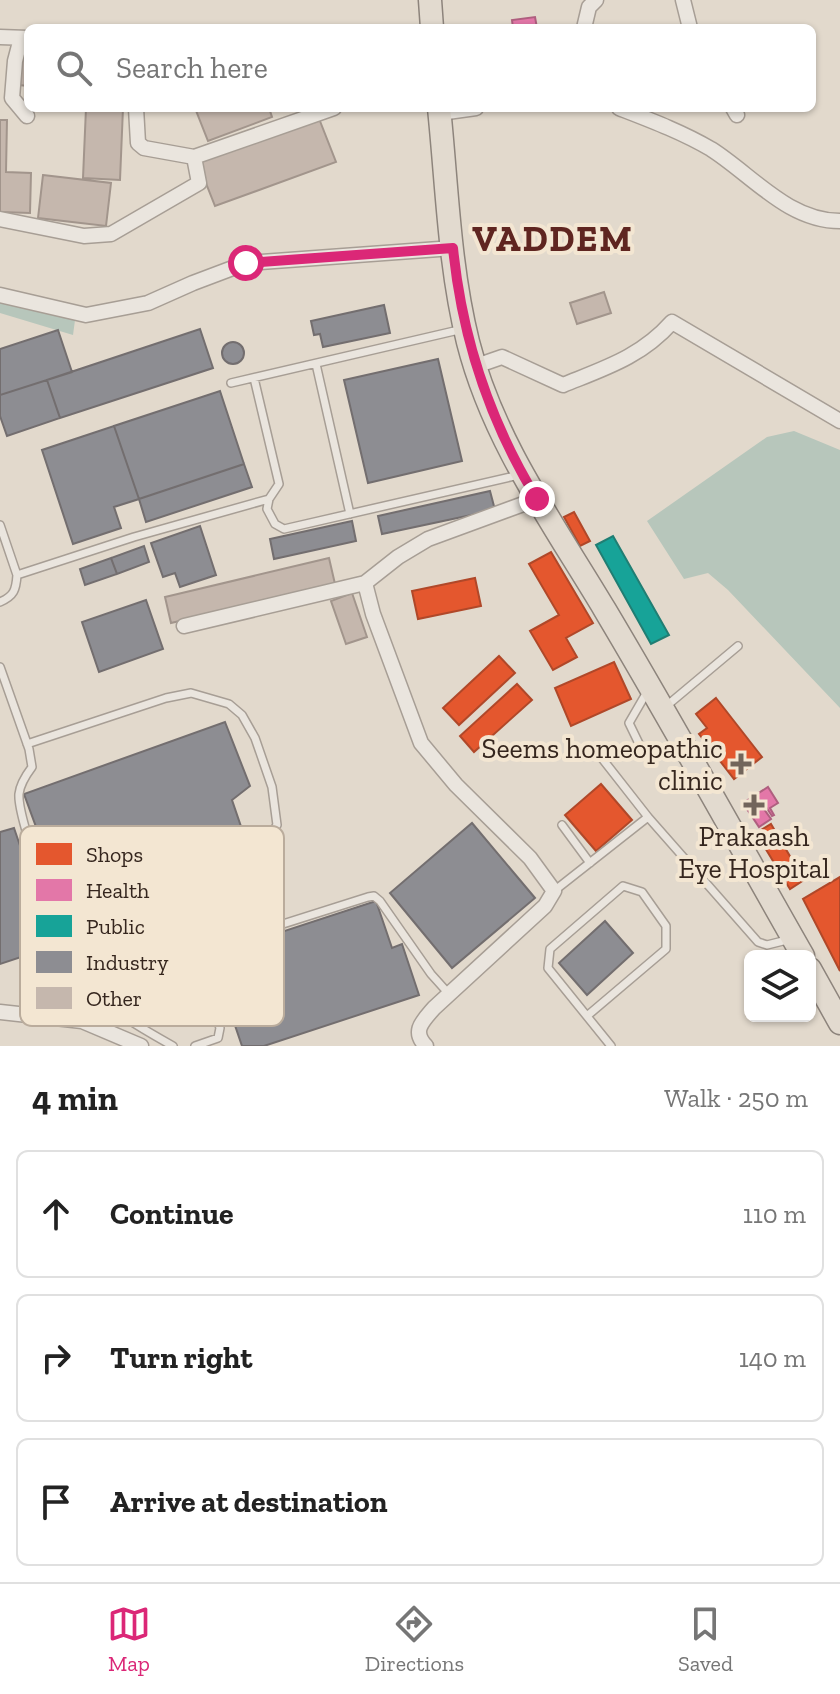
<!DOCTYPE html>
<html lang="en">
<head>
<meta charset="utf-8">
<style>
  :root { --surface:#fff; --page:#f6f6f6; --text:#222; --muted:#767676; --line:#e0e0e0; --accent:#db2777 }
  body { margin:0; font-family:"Zilla Slab",serif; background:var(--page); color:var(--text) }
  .controls { position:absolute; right:24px; bottom:24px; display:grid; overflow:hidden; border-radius:12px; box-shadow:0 2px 6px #0004 }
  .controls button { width:72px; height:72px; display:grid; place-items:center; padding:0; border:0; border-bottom:2px solid var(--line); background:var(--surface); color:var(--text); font:40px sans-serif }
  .stop { position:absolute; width:24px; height:24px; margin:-18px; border:6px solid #db2777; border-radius:50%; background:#fff }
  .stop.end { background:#db2777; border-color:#fff; box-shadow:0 2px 8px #0008 }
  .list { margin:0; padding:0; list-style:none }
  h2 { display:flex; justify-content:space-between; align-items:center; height:104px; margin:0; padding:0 32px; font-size:34px }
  h2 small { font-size:26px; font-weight:400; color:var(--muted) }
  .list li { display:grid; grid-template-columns:52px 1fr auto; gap:24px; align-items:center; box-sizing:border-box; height:128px; margin:0 16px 16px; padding:0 16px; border:2px solid var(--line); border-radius:12px }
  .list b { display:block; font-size:30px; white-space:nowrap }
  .list em { font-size:26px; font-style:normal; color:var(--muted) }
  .icon { flex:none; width:44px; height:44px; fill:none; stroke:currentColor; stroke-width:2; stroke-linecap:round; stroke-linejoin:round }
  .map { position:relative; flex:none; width:840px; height:1046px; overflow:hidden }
  .search { position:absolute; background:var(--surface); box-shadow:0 2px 6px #0004; left:24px; right:24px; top:24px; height:88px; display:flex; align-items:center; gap:20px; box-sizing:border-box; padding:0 28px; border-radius:12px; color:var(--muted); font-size:30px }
  .sheet { height:536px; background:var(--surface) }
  nav { display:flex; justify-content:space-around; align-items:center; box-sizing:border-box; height:112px; border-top:2px solid var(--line); background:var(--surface); font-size:22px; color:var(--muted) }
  nav a { display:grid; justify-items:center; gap:4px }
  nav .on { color:var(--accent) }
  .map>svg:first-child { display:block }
  .water { fill:#b7c6bb }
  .shops { fill:#e4572e; stroke:#b04829; stroke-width:2 }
  .health { fill:#e377a8; stroke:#af5f7f; stroke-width:2 }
  .public { fill:#17a398; stroke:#207e73; stroke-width:2 }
  .industry { fill:#8d8d92; stroke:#736e6f; stroke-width:2 }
  .building { fill:#c5b7ad; stroke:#a2958c; stroke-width:2 }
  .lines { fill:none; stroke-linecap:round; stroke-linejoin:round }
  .lane-casing { stroke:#a79e95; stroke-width:10 }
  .street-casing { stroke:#a79e95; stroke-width:17 }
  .primary-casing { stroke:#8d847c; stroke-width:25 }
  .lane { stroke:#eae5de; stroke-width:7 }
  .street { stroke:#eae5de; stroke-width:14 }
  .primary { stroke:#e2dacf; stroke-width:22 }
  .route { stroke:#db2777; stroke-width:10 }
  .poi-dot { fill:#72655b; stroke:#f3e6d2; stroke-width:3 }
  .labels { text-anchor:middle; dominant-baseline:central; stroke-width:8; stroke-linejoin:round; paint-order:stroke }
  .poi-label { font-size:28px; fill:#35261e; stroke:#f3e6d2; text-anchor:end }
  .district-label { font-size:36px; font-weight:bold; letter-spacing:2px; fill:#5f2520; stroke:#f3e6d2 }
  .key { fill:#f3e6d2; stroke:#baac9c; stroke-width:2 }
  .key-label { font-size:22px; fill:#35261e }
</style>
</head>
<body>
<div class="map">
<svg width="840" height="1046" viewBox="0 0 840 1046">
  <rect width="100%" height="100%" fill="#e2d9cc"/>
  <path class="water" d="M0,296l75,24 -2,15 -73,-22z
    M794,431l46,19v258l-112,-118 -20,-17 -24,6 -37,-58 120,-84z"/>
  <path class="shops" d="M574,512l16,29 -10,5 -16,-29z
    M551,552l42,71 -27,15 11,19 -24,13 -23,-39 29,-16 -30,-51z
    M475,578l6,28 -63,13 -6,-28z
    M499,656l16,17 -56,52 -16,-17z
    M614,662l17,37 -60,27 -16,-38z
    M517,684l15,16 -58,52 -14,-16z
    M716,698l46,59 -28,22 -35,-45 8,-6 -11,-14z
    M601,784l31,36 -36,31 -31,-36z
    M771,824l33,56 -14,9 -34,-56z
    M840,877v94l-37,-72z"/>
  <path class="health" d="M535,17l2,11h-24l-1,-8z
    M768,787l10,16 -8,5 4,7 -2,1 -6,-9 -2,2 7,10 -12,8 -16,-24z"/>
  <path class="public" d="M613,536l56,99 -18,9 -55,-99z"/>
  <path class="industry" d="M384,305l6,28 -67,14 -3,-13 -6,1 -3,-14z
    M200,329l13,39 -153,50 -13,-38z
    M58,330l14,42 -72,23v-46z
    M222 353a11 11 0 1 1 22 0a11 11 0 1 1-22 0Z
    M438,359l24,102 -94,22 -24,-103z
    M47,380l13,38 -53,18 -7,-20v-21z
    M220,391l24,73 -105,35 -25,-73z
    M114,426l25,73 -25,8 7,21 -48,16 -31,-94z
    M244,464l8,23 -106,35 -7,-23z
    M490,491l5,19 -113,24 -4,-18z
    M352,521l4,20 -82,18 -4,-20z
    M200,526l16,49 -36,12 -5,-14 -12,4 -12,-34z
    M144,546l5,16 -32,12 -6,-16z
    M111,558l6,16 -32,11 -5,-16z
    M146,600l17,49 -64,23 -17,-50z
    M225,722l25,64 -18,14 18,53 -46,17 11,31 -48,17 32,88 -47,17 -30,-82 -39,14 -59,-161z
    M472,823l63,75 -83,70 -62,-75z
    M14,828l40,118 -54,18v-132z
    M376,901l16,47 10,-4 17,51 -155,51h-22l-31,-91z
    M605,921l28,32 -46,42 -28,-32z"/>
  <path class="building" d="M23,53l5,1v32l-9,-1z
    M86,108h37l-3,72 -37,-2z
    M195,108h74l3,9 -64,24z
    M318,116l18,46 -121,44 -17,-43z
    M0,120h7l-1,52 25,1 -1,40 -30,-1z
    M43,175l68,8 -5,43 -68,-8z
    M604,292l7,21 -34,11 -7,-21z
    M329,558l6,26 -164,39 -6,-26z
    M352,593l15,44 -21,7 -15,-43z"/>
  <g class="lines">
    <defs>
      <path id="lane" d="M316,364l34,150
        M254,378l25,106 -10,15 -2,10 8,15 9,5 235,-54
        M231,383l232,-54
        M0,525l17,50 117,-38 135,-38
        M0,602c14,-6 16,-12 17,-27
        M0,667l29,82 3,18c-6,8 -12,17 -13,27 -2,26 50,163 65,186 17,26 62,51 89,66
        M647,692l-18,31 16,33 39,-4
        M664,708l74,-62
        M27,744l139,-46 25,-5 38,11 13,11 13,23 17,49 5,38 -9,13 -1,29 -26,8 -5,5 2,18 12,36
        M597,752l51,65 110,125 9,3 24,-6
        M562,825l28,38
        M554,891l94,-74
        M587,1016l79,-67v-23l-24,-34 -19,-6 -73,63 -2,19 63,78
        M195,1046l23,-8 2,-10 -22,-67 3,-11 167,-53 6,-1 6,5 51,73 18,20"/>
      <path id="street" d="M683,0l7,28
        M584,28l5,-21 7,-7
        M0,37l28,1
        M21,38l-6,23 -3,37 15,18
        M136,108l2,35 6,5 50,9 140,-49
        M619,108c31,12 63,24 92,41 41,26 77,72 129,72
        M733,108l4,7
        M440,113l36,-5
        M0,219l84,17 27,-2 88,-51 -5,-26
        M0,295l86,20 62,-12 45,-20 53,-20 207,-15
        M476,366l26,-9 61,28c42,-17 78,-28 109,-63l168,99
        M184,626l181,-43
        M0,1012l82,9 59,25
        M426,1046c-15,-15 -3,-25 8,-38l111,-102 9,-15 -24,-33 -74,-73 -35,-42 -48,-129 -8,-31 33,-26 30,-18 109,-40"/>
      <path id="primary" d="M430,0l2,28
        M439,108c8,77 10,158 29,234 25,99 85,181 137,268 68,114 132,230 198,346
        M810,969l30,54"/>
    </defs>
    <use href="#lane" class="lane-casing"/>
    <use href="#street" class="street-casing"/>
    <use href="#primary" class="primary-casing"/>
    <use href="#lane" class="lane"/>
    <use href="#street" class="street"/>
    <use href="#primary" class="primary"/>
  </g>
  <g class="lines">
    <path class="route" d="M246,263l207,-15c9,90 37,174 84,251"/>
  </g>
  <g class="poi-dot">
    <path d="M737 752h8v8h8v8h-8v8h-8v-8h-8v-8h8z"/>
    <path d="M750 793h8v8h8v8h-8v8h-8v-8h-8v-8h8z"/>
  </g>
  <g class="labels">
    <g class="poi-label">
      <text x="723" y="748">Seems homeopathic<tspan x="723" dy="32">clinic</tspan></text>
      <text x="754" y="836" text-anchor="middle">Prakaash<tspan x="754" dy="32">Eye Hospital</tspan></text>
    </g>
    <g class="district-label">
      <text x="553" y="238">VADDEM</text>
    </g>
  </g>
  <rect x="20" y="826" width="264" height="200" rx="12" class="key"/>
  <rect x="36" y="843" width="36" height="22" fill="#e4572e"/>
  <rect x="36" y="879" width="36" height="22" fill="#e377a8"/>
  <rect x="36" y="915" width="36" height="22" fill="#17a398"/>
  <rect x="36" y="951" width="36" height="22" fill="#8d8d92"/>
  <rect x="36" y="987" width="36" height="22" fill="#c5b7ad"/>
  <g class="key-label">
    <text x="86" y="862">Shops</text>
    <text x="86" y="898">Health</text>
    <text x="86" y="934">Public</text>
    <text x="86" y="970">Industry</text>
    <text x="86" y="1006">Other</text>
  </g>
</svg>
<div class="controls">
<button><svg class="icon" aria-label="layers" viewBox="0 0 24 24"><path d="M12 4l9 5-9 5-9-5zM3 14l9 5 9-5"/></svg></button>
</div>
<div class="stop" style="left:246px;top:263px"></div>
<div class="stop end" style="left:537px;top:499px"></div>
<div class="search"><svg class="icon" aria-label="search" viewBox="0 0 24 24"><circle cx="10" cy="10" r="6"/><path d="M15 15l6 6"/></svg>Search here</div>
</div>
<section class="sheet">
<h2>4 min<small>Walk · 250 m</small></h2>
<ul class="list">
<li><svg class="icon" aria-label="ahead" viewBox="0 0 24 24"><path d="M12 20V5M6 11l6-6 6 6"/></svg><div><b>Continue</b></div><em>110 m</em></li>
<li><svg class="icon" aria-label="right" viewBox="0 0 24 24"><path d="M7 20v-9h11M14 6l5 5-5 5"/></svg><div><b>Turn right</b></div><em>140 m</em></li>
<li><svg class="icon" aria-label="arrive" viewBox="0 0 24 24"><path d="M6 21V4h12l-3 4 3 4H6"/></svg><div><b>Arrive at destination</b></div></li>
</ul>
</section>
<nav>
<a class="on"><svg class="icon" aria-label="map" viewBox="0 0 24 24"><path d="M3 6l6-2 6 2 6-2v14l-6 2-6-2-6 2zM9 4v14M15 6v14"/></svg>Map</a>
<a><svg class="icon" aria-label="directions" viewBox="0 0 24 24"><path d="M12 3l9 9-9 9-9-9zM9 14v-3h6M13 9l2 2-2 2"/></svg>Directions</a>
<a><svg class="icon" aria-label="saved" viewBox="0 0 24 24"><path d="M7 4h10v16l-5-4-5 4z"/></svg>Saved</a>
</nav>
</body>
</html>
